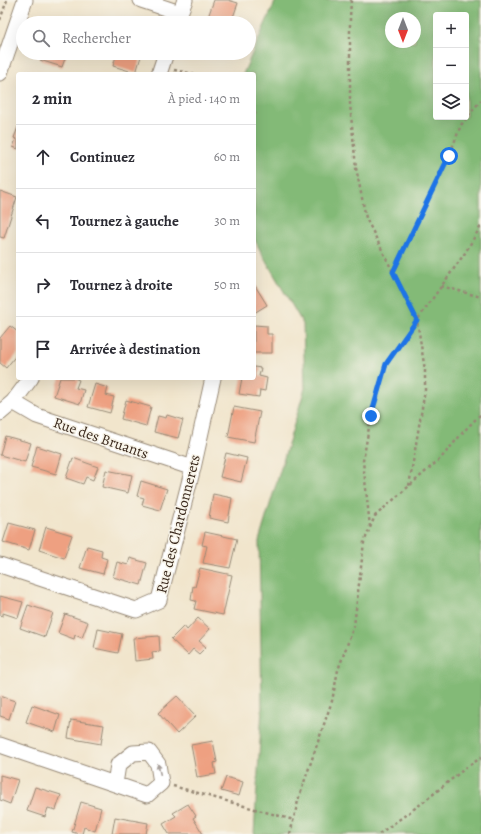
<!DOCTYPE html>
<html lang="fr">
<head>
<meta charset="utf-8">
<style>
  :root { --surface:#fff; --page:#f2f2f3; --text:#2b2b33; --muted:#7c7c81; --line:#e1e1e2 }
  body { margin:0; font-family:Alegreya,serif; background:var(--page); color:var(--text) }
  .controls { position:absolute; right:12px; top:12px; display:grid; overflow:hidden; border-radius:4px; box-shadow:0 4px 16px #0002 }
  .controls button { width:36px; height:36px; display:grid; place-items:center; padding:0; border:0; border-bottom:1px solid var(--line); background:var(--surface); color:var(--text); font:20px sans-serif }
  .compass { position:absolute; left:385px; top:12px; width:36px; height:36px; border-radius:50%; background:var(--surface); box-shadow:0 4px 16px #0002; rotate:180deg }
  .stop { position:absolute; width:12px; height:12px; margin:-9px; border:3px solid #1a73e8; border-radius:50%; background:#fff }
  .stop.end { background:#1a73e8; border-color:#fff; box-shadow:0 1px 4px #0008 }
  .list { margin:0; padding:0; list-style:none }
  h2 { display:flex; justify-content:space-between; align-items:center; height:52px; margin:0; padding:0 16px; font-size:17px }
  h2 small { font-size:13px; font-weight:400; color:var(--muted) }
  .list li { display:grid; grid-template-columns:26px 1fr auto; gap:12px; align-items:center; box-sizing:border-box; height:64px; padding:0 16px; border-top:1px solid var(--line) }
  .list b { display:block; font-size:15px; white-space:nowrap }
  .list em { font-size:13px; font-style:normal; color:var(--muted) }
  .icon { flex:none; width:22px; height:22px; fill:none; stroke:currentColor; stroke-width:2; stroke-linecap:round; stroke-linejoin:round }
  .map { position:relative; flex:none; width:481px; height:834px; overflow:hidden }
  .search { position:absolute; background:var(--surface); box-shadow:0 4px 16px #0002; left:16px; top:16px; width:240px; height:44px; display:flex; align-items:center; gap:10px; box-sizing:border-box; padding:0 14px; border-radius:22px; color:var(--muted); font-size:15px }
  .panel { position:absolute; background:var(--surface); box-shadow:0 4px 16px #0002; left:16px; top:72px; width:240px; height:308px; border-radius:4px }
  .map>svg:first-child { display:block }
  .forest { fill:#83ba77; stroke:#5f724a; fill-rule:evenodd }
  .building { fill:#eea081 }
  .lines { fill:none; stroke-linecap:round; stroke-linejoin:round }
  .street-casing { stroke:#968875; stroke-width:17 }
  .path { stroke:#968875; stroke-width:2.5; stroke-dasharray:3 3; stroke-linecap:butt }
  .street { stroke:#fff; stroke-width:15 }
  .oneway { fill:#a79f9a }
  .route { stroke:#1a73e8; stroke-width:5 }
  .labels { text-anchor:middle; dominant-baseline:central; stroke-width:3; stroke-linejoin:round; paint-order:stroke }
  .street-label { font-size:15px; fill:#3b2a1e; stroke:#f7f3e8 }
</style>
</head>
<body>
<div class="map">
<svg width="481" height="834" viewBox="0 0 481 834">
  <rect width="100%" height="100%" fill="#f7f3e8"/>
  <filter id="ink" filterUnits="userSpaceOnUse"><feTurbulence type="fractalNoise" baseFrequency=".025" numOctaves="2"/><feDisplacementMap in="SourceGraphic" scale="8" xChannelSelector="R" yChannelSelector="G"/><feConvolveMatrix kernelMatrix="1 2 1 2 8 2 1 2 1" color-interpolation-filters="sRGB"/></filter>
  <filter id="wash" filterUnits="userSpaceOnUse"><feTurbulence type="fractalNoise" baseFrequency=".012" numOctaves="4" result="noise"/><feDisplacementMap in="SourceGraphic" scale="16" xChannelSelector="R" yChannelSelector="G"/><feGaussianBlur stdDeviation="0.9" result="paint"/><feColorMatrix in="noise" values="0 0 0 0 0 0 0 0 0 0 0 0 0 0 0 0 0 1.4 0 .05"/><feComposite in="paint" operator="in"/></filter>
  <g filter="url(#wash)">
    <rect width="100%" height="100%" fill="#f1e5cc"/>
    <path class="forest" d="M276,0h205v834h-227l8,-125 -3,-168 46,-153 -2,-64 -41,-70 -8,-16v-164h-11zM436,15h30v102h-30zM391,18h24v24h-24z"/>
    <g id="blocks">
      <path class="building" d="M214,0h14l10,3 -7,20h-25z
        M55,18l17,5h-19z
        M42,53h25l-5,14 -22,-7z
        M117,53h25l-6,20 -23,-7z
        M18,127v22l-5,-2 3,-8 -2,-1z
        M0,191l17,6 -13,41 -4,-1z
        M254,284l13,21 -13,8z
        M254,325l13,1v8h5v19h-18z
        M10,326l8,6v21l-12,15 -6,-5v-25z
        M254,367l7,1 -2,8 8,2 -2,13 -5,-1 -1,7 -20,-3 3,-16h12z
        M60,378h14l5,2 -3,8 8,2 -4,14 -26,-8z
        M95,384l13,4 -2,7 8,2 -4,16 -22,-6z
        M126,400l25,7 -5,19 -25,-7z
        M234,407l26,5 -6,30 -26,-5z
        M167,415l16,5 -5,18 -24,-6 4,-16 8,2z
        M5,436l26,7 -6,19 -25,-7z
        M37,446l25,8 -6,20 -25,-7z
        M226,453l21,5 -6,24 -21,-5z
        M73,458l25,9 -5,13 -7,-3 -3,7 -17,-6z
        M106,470l26,5 -4,18 -26,-6z
        M141,481l26,8 -7,21 -18,-5 2,-7 -7,-2z
        M213,494l19,4 -4,24 -19,-4z
        M9,523l26,7 -6,20 -26,-8z
        M46,527l26,8 -8,23 -25,-8z
        M205,532l32,7 -7,29 -27,-5 4,-17 -5,-1z
        M87,546l15,4 -1,7 6,2 -4,15 -23,-6z
        M130,558l17,5 -6,22 -28,-8 4,-15 11,3z
        M200,568l32,7 -9,40 -29,-6 2,-8 -5,-1 2,-14 2,1z
        M0,596l23,6 -5,16 -15,-5v3l-3,-1z
        M28,605l25,8 -8,24 -25,-9z
        M65,614l23,8 -6,16 -7,-3 -1,4 -16,-6z
        M198,618l12,11 -11,12 7,6 -7,7 -6,-5 -5,6 -17,-16 13,-13 3,4z
        M98,629l24,5 -4,19 -24,-5z
        M159,636l1,15 -8,1 1,7 -18,2 -2,-23z
        M0,696l15,5 -6,18 -9,-3z
        M177,696l19,20 -19,18 -19,-21z
        M32,705l28,10 -5,17 -29,-10z
        M71,720l33,5 -3,19 -33,-6z
        M213,741l4,21 -3,1 2,11 -19,3 -6,-32z
        M0,775l18,5 -8,24 -10,-4z
        M226,777l17,5 -4,14 -18,-5z
        M35,787l26,8 -5,15 -8,-2 -3,9 -18,-6z
        M81,802l20,6 -6,23 -11,-4 -2,7h-3l-7,-2z
        M188,804l8,12 -3,2 10,16h-34l-6,-10 13,-8 -3,-3z
        M115,817l33,6 -2,11h-34z"/>
    </g>
  </g>
  <g filter="url(#ink)">
    <use href="#blocks" fill-opacity="0" stroke="#968875" stroke-width="1"/>
    <g class="lines">
      <defs>
        <path id="street" d="M141,0l39,13 -4,10
          M180,13l5,-13
          M0,73l25,-73
          M159,74l7,-21
          M13,402l24,14 156,52
          M0,413l13,-11 18,-24
          M0,565l136,45 23,-10 34,-132 20,-90
          M0,745l147,50 14,-12 -3,-19 -9,-12 -16,1 -15,12 -3,19"/>
      </defs>
      <use href="#street" class="street-casing"/>
      <path class="path" d="M351,0l-1,18v86l6,64 10,50 51,102 8,50v20l-16,96
        M0,20l7,-20
        M174,70l20,4
        M254,112l3,4
        M393,272l56,-116 12,-31 20,-25
        M441,286l40,11
        M370,527l-7,-66 8,-45 15,-52 79,-111 16,-27
        M173,786l121,34
        M290,834l9,-37 33,-96 6,-31 16,-44 10,-84 11,-26 66,-58 24,-28 16,-16
        M379,834l42,-30 47,-38 13,-8"/>
      <use href="#street" class="street"/>
    </g>
    <defs><path id="oneway-solid" d="M-6-.8H1V-3.2L6.5 0L1 3.2V.8H-6Z"/></defs>
    <use class="oneway" href="#oneway-solid" transform="translate(159 769) rotate(-104)"/>
  </g>
  <g class="lines" filter="url(#ink)">
    <path class="route" d="M371,416l15,-52 31,-44 -24,-48 56,-116"/>
  </g>
  <g class="labels">
    <g class="street-label">
      <text transform="translate(101 438) rotate(19)">Rue des Bruants</text>
      <text transform="translate(178 524) rotate(-76)">Rue des Chardonnerets</text>
    </g>
  </g>
</svg>
<div class="controls">
<button>+</button>
<button>−</button>
<button><svg class="icon" aria-label="layers" viewBox="0 0 24 24"><path d="M12 4l9 5-9 5-9-5zM3 14l9 5 9-5"/></svg></button>
</div>
<svg class="compass" viewBox="-18 -18 36 36"><path d="M0-13l5 13h-10z" fill="#e53935"/><path d="M0 13l5-13h-10z" fill="#7c7c81"/></svg>
<div class="stop" style="left:449px;top:156px"></div>
<div class="stop end" style="left:371px;top:416px"></div>
<div class="search"><svg class="icon" aria-label="search" viewBox="0 0 24 24"><circle cx="10" cy="10" r="6"/><path d="M15 15l6 6"/></svg>Rechercher</div>
<section class="panel">
<h2>2 min<small>À pied · 140 m</small></h2>
<ul class="list">
<li><svg class="icon" aria-label="ahead" viewBox="0 0 24 24"><path d="M12 20V5M6 11l6-6 6 6"/></svg><div><b>Continuez</b></div><em>60 m</em></li>
<li><svg class="icon" aria-label="left" viewBox="0 0 24 24"><path d="M17 20v-9H6M10 6l-5 5 5 5"/></svg><div><b>Tournez à gauche</b></div><em>30 m</em></li>
<li><svg class="icon" aria-label="right" viewBox="0 0 24 24"><path d="M7 20v-9h11M14 6l5 5-5 5"/></svg><div><b>Tournez à droite</b></div><em>50 m</em></li>
<li><svg class="icon" aria-label="arrive" viewBox="0 0 24 24"><path d="M6 21V4h12l-3 4 3 4H6"/></svg><div><b>Arrivée à destination</b></div></li>
</ul>
</section>
</div>
</body>
</html>
